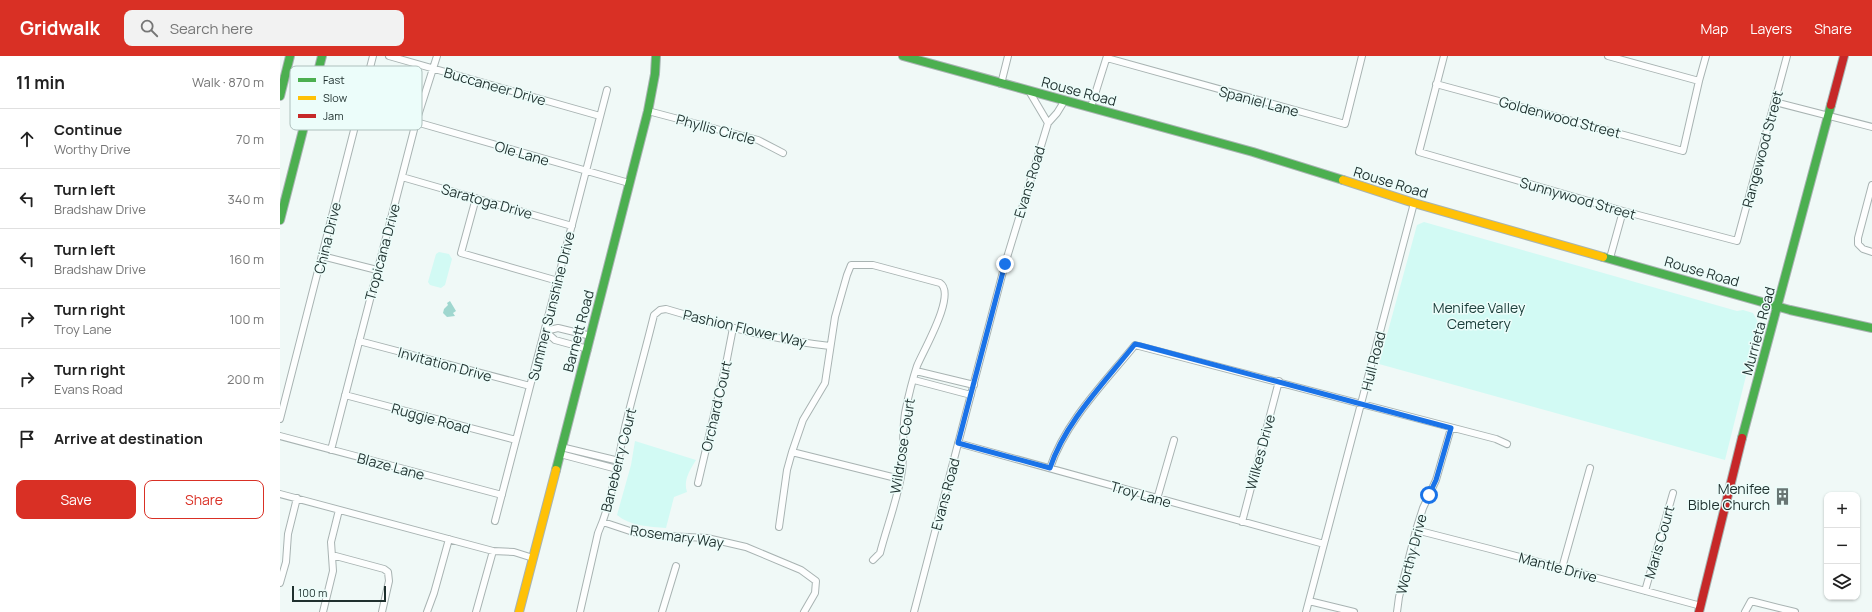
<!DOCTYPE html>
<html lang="en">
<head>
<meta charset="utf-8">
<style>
  :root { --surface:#fff; --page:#f2f2f2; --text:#222; --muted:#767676; --line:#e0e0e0; --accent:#d93025 }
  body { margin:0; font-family:Manrope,sans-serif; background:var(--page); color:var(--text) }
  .controls { position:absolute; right:12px; bottom:12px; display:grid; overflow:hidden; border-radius:8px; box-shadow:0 1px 3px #0004 }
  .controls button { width:36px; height:36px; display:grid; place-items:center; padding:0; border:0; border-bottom:1px solid var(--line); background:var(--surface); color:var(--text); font:20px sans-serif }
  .scale { position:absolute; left:12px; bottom:10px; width:94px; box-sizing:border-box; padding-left:4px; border:2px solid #1f302e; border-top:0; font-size:11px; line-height:14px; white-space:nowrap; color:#1f302e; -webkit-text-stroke:3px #ecfdfa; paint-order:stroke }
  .stop { position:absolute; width:12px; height:12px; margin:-9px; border:3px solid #1a73e8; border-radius:50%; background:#fff }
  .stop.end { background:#1a73e8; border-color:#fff; box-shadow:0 1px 4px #0008 }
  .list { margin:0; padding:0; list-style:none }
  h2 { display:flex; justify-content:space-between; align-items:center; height:52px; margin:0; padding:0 16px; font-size:17px }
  h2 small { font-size:13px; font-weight:400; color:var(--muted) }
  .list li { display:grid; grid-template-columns:26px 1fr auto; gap:12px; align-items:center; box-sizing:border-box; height:60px; padding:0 16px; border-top:1px solid var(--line) }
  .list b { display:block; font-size:15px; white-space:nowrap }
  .list p { margin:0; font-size:13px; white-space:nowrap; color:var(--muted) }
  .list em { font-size:13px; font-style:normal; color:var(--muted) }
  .actions { display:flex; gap:8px; padding:12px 16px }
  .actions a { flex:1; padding:9px 0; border:1px solid var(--accent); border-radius:8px; text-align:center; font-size:14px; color:var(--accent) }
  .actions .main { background:var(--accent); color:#fff }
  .icon { flex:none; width:22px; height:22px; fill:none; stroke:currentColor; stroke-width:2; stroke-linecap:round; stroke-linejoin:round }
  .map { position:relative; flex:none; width:1592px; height:556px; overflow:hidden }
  header { display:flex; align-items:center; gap:24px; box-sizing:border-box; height:56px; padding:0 20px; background:var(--accent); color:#fff }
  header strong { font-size:19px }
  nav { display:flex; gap:22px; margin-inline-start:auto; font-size:14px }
  .search { width:280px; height:36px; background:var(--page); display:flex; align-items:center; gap:10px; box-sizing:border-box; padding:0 14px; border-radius:8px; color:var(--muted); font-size:15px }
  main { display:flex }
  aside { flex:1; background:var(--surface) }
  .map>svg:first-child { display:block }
  .green { fill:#d2faf4 }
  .water { fill:#9fd7cf }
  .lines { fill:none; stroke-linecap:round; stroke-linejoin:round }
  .street-casing { stroke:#a8b3b2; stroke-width:8 }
  .fast-casing { stroke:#a8b3b2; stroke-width:10 }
  .slow-casing { stroke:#a8b3b2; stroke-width:10 }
  .jam-casing { stroke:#a8b3b2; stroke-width:10 }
  .street { stroke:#fdfefe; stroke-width:6 }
  .fast { stroke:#4caf50; stroke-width:8 }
  .slow { stroke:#ffc107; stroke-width:8 }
  .jam { stroke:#c62828; stroke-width:8 }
  .route { stroke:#1a73e8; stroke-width:5 }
  .labels { text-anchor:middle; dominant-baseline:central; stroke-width:3; stroke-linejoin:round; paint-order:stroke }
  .street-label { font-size:14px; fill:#1f302e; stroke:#ecfdfa }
  .park-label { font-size:14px; fill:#193d39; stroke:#ecfdfa }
  .poi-label { font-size:14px; fill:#1f302e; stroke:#ecfdfa; text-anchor:end }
  .key { fill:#ecfdfa; stroke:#aec0bd; stroke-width:1 }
  .key-label { font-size:11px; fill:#1f302e }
</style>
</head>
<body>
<header>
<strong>Gridwalk</strong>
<div class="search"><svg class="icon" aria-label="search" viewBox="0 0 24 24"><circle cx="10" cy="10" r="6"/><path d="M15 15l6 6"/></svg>Search here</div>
<nav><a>Map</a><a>Layers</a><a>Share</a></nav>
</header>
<main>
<aside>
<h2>11 min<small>Walk · 870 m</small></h2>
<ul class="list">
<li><svg class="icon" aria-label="ahead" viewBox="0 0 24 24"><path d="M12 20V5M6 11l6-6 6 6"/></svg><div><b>Continue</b><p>Worthy Drive</p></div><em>70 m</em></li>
<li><svg class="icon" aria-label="left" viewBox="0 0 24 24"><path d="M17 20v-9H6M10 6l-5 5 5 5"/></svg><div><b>Turn left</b><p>Bradshaw Drive</p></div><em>340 m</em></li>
<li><svg class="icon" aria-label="left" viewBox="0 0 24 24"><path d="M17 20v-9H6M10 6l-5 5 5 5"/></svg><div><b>Turn left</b><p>Bradshaw Drive</p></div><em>160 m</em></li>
<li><svg class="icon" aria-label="right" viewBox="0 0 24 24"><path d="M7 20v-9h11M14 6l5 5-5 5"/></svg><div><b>Turn right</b><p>Troy Lane</p></div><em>100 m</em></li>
<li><svg class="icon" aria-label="right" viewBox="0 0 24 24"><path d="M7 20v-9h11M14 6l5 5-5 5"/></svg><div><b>Turn right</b><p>Evans Road</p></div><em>200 m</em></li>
<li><svg class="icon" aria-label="arrive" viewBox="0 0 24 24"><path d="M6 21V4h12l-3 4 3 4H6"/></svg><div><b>Arrive at destination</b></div></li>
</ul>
<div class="actions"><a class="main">Save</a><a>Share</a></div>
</aside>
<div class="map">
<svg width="1592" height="556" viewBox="0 0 1592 556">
  <rect width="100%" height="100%" fill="#f0f9f7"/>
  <path class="green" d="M1144,166l313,89 6,-1 10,3 6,11 -34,136 -346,-96 38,-139z
    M159,196l10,2 3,5 -7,26 -4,3 -11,-3 -2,-3 8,-28z
    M355,385l61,19c-6,10 -13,20 -9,32l-13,5 -8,31c-16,-1 -36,-2 -49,-13l14,-50z"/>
  <path class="water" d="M170,245l6,10 -3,2 2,3 -8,1 -4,-4 1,-4 4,-4 -1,-2z"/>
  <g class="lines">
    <defs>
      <path id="street" d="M109,0l211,60
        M1164,0l-25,96 204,59 114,30 50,-185
        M1328,0l91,25
        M827,2l238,66 17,-68
        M721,28l7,-28
        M1156,28l247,67 16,-70 7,-25
        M749,35l19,32
        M1495,46l97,25
        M811,51l16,-51
        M368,55l110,29 25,13
        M136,66l213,61
        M122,121l170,49
        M1592,129l-14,53v6l5,5 9,3
        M196,142l-15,55 97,28
        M42,200l55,14
        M1330,202l13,-47
        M265,275l13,-3 33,8
        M265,275l10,9 33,9
        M79,285l171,45
        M636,315l58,14
        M634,324l57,15
        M65,339l171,45
        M0,363l93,-363
        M0,380l222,59
        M678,387l366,101
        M281,391l58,14
        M51,394l85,-328 21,-66
        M512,396l108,27
        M280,398l57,15
        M770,412c15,-46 55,-86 85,-123l361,94 11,5
        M418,427l28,-119 7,-36
        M0,438l213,57 21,1 19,6
        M877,443l17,-59
        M215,465l112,-431
        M323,466l30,10 34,4 40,2 39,9 55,23 15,11 -1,12 -11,19
        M962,466l37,-141
        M499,471l8,-57 5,-18 11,-32 22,-37 10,-66 12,-42 4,-10h22l67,18c17,11 -17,68 -23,83 -5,15 -9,32 -12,47 -3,19 -1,39 -3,58 -4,27 -15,55 -22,82l-7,7
        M1136,474l74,19 211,57
        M52,499l52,14 4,3 1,9 -7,31
        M1282,512l28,-100
        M0,527l6,-21 2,-28 9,-36
        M1365,535l28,-98
        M1029,545l45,11
        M43,556l10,-41 -2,-29 8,-32
        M147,556l7,-19 15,-54
        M196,556l17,-61
        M300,556l18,-79c15,-34 19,-70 27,-106 9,-37 20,-75 29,-112l6,-5 6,-1c54,16 108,31 164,37
        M382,556l14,-46
        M634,556l91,-348 43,-141 9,-10 8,-13
        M1026,556l108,-409
        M1117,556l2,-15 17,-67 7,-22 13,-28 15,-52
        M1465,556l6,-11 44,11"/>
      <path id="fast" d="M623,0l350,96 90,28
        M0,40l10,-40
        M0,164l42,-164
        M1323,201l187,53 82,18
        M1462,382l89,-333
        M276,414l92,-359 7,-37 1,-18"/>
      <path id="slow" d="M1063,124l71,23 189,54
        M239,556l37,-142"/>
      <path id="jam" d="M1551,49l13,-49
        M1419,556l43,-174"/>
    </defs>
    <use href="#street" class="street-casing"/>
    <use href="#fast" class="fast-casing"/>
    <use href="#slow" class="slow-casing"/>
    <use href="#jam" class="jam-casing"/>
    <use href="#street" class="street"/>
    <use href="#fast" class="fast"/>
    <use href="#slow" class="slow"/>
    <use href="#jam" class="jam"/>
  </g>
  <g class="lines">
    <path class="route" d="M725,208l-47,179 92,25c15,-46 55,-86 85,-124l5,1 311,83 -15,52 -7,15"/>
  </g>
  <defs>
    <symbol id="building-bare" viewBox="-9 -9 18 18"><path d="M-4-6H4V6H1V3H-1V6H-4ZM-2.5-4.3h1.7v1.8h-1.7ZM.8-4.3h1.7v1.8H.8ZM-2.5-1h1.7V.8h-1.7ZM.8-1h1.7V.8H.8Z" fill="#687674" stroke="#ecfdfa" stroke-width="2.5" paint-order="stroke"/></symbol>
  </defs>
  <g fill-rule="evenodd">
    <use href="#building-bare" x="1490" y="428" width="25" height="25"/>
  </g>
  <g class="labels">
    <g class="street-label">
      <text transform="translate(215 30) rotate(16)">Buccaneer Drive</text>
      <text transform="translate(799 35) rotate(15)">Rouse Road</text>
      <text transform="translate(979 45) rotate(15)">Spaniel Lane</text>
      <text transform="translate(1280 61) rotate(15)">Goldenwood Street</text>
      <text transform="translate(436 73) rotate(15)">Phyllis Circle</text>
      <text transform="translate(1482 93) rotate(-75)">Rangewood Street</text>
      <text transform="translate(242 97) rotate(16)">Ole Lane</text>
      <text transform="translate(749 126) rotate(-73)">Evans Road</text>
      <text transform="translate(1111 126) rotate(17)">Rouse Road</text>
      <text transform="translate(1298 142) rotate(16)">Sunnywood Street</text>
      <text transform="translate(207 145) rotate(16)">Saratoga Drive</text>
      <text transform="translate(47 182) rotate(-76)">China Drive</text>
      <text transform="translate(102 196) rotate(-75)">Tropicana Drive</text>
      <text transform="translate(1422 215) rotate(16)">Rouse Road</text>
      <text transform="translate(271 250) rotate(-76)">Summer Sunshine Drive</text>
      <text transform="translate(465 272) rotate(13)">Pashion Flower Way</text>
      <text transform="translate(298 275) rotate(-75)">Barnett Road</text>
      <text transform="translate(1478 275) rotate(-75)">Murrieta Road</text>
      <text transform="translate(1093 305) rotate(-76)">Hull Road</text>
      <text transform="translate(165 308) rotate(15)">Invitation Drive</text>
      <text transform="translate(436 350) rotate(-77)">Orchard Court</text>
      <text transform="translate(151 362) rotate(15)">Ruggie Road</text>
      <text transform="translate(622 390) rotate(-81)">Wildrose Court</text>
      <text transform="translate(980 396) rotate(-75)">Wilkes Drive</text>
      <text transform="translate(338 404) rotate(-76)">Baneberry Court</text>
      <text transform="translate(111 410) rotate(15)">Blaze Lane</text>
      <text transform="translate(665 438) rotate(-75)">Evans Road</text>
      <text transform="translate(861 438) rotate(16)">Troy Lane</text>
      <text transform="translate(397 480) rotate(8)">Rosemary Way</text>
      <text transform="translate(1379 486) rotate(-74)">Maris Court</text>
      <text transform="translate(1131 498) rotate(-75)">Worthy Drive</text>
      <text transform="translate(1278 511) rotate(15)">Mantle Drive</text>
    </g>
    <g class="park-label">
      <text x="1199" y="251">Menifee Valley<tspan x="1199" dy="16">Cemetery</tspan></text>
    </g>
    <g class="poi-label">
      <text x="1490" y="432">Menifee<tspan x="1490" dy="16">Bible Church</tspan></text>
    </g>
  </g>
  <rect x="10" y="10" width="132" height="64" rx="6" class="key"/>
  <rect x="18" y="22" width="18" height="4" fill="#4caf50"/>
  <rect x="18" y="40" width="18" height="4" fill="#ffc107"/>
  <rect x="18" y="58" width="18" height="4" fill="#c62828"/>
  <g class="key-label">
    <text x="43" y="28">Fast</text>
    <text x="43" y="46">Slow</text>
    <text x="43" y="64">Jam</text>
  </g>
</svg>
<div class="controls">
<button>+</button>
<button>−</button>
<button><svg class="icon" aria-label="layers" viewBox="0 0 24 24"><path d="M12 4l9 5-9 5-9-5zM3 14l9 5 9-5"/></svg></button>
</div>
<div class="scale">100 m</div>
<div class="stop" style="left:1149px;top:439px"></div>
<div class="stop end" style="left:725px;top:208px"></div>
</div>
</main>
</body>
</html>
